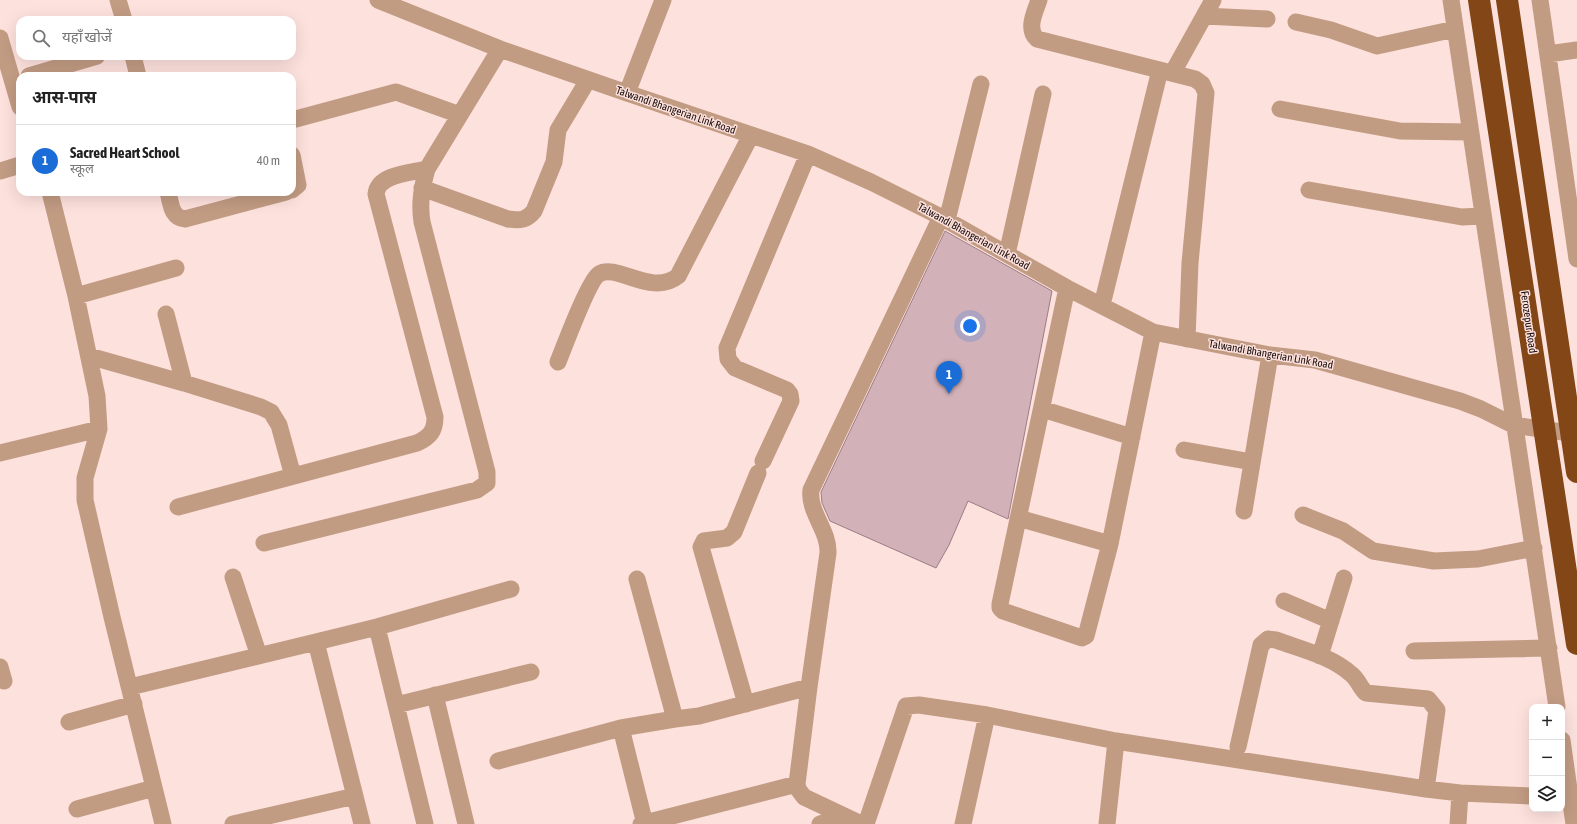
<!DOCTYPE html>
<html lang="hi">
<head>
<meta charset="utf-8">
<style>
  :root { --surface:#fff; --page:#f6f6f6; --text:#222; --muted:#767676; --line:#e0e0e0; --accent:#1a6cd7 }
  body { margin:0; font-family:"Asap Condensed","Noto Sans Devanagari",sans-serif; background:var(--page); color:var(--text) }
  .controls { position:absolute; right:12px; bottom:12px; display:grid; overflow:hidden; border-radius:8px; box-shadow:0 4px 16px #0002 }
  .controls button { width:36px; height:36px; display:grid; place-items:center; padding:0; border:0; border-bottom:1px solid var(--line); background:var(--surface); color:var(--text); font:20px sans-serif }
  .you { position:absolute; left:970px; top:326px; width:14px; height:14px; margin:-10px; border:3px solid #fff; border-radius:50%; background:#1a73e8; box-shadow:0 0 0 6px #1a73e833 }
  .badge { display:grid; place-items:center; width:26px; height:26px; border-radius:50%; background:var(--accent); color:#fff; font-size:13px; font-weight:700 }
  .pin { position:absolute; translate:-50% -33px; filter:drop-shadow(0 1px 2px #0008) }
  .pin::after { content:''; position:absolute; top:21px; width:14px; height:12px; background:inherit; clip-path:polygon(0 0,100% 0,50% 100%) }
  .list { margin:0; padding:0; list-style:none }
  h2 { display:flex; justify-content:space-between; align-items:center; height:52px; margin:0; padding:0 16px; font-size:17px }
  h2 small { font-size:13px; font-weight:400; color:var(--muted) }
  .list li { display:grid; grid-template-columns:26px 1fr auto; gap:12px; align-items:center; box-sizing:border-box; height:72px; padding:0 16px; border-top:1px solid var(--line) }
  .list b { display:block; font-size:15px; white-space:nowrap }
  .list p { margin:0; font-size:13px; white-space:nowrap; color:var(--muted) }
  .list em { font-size:13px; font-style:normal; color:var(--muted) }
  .icon { flex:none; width:22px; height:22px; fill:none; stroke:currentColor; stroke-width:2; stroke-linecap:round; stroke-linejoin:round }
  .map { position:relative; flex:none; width:1577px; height:824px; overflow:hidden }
  .search { position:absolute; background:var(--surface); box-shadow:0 4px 16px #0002; left:16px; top:16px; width:280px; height:44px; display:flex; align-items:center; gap:10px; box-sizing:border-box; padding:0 14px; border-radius:12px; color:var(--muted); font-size:15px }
  .panel { position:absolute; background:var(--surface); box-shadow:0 4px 16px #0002; left:16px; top:72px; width:280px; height:124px; border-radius:12px }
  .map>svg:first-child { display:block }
  .building { fill:#d2b1b9; stroke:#9b7d84 }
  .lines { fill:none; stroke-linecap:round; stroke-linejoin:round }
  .minor { stroke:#c29b83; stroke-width:17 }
  .highway-bridge { stroke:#824617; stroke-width:22 }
  .labels { text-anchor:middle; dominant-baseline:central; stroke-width:3; stroke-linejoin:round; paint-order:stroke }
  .street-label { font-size:11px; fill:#170c0a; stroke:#fde1dd }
</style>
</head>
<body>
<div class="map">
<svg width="1577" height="824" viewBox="0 0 1577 824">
  <rect width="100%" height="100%" fill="#fde1dd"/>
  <path class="building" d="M945,231l107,60 -44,228 -40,-18 -19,44 -13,23 -106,-47 -8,-18 -1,-11z"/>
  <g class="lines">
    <path class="minor" d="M118,0l6,20
      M378,0l122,49 127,44 181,61 63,28 70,35 126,71 86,44 117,23 45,5 145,41 21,8 32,16 64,9
      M1039,0c-4,12 -13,29 -2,39l158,40 7,5 4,9 -16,170 -3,76
      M1451,0l106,707
      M1540,0l37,259
      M1204,16l63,3
      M1296,22l35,8 46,16 78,-17
      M0,38l20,69
      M1548,54l29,-4
      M133,56l5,20
      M1173,72l40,-72
      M29,76l68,-20
      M627,93l36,-93
      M1280,109l120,22 70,1
      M292,120l104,-28 64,23
      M292,155l6,30 -6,5
      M0,171l20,-6
      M422,188l86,31c12,2 19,1 26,-8l20,-49 4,-32 30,-50
      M1309,190l153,27 20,-1
      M50,192l26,104 21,100 2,33 -14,49v22l27,117 51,207
      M168,192c3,11 3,26 17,27l101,-27
      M947,220l34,-136
      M1007,254l36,-160
      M1067,288l-67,316v4l3,3 79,27 4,-2 24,-92 43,-212
      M76,296l100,-28
      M1102,305l58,-235
      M166,314l18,69
      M89,356l95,27 77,24 10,5 8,13 14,51
      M558,362c6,-15 31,-82 41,-88 18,-11 53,23 79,2l73,-141
      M1042,409l90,28
      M1184,450l68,12
      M0,453l99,-24
      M763,461l28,-60 -1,-7 -3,-4 -52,-22 -7,-9 -1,-11 81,-194
      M178,507l239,-64c13,-6 18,-12 18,-26l-59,-223c2,-20 35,-21 51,-25
      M1244,511l26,-156
      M1303,515l40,16 30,20 61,10 44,-2 56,-11
      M1018,518l92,26
      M264,543l213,-53 10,-7v-11l-65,-250c-3,-19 0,-35 5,-53l73,-120
      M233,577l26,79
      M637,579l38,140 24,-3 110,-29
      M1284,601l47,20
      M377,627l48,197
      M1414,651l135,-3
      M1320,656l24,-78
      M0,667l4,14
      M130,687l186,-45
      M435,695l31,129
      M746,704l-45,-157 3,-6 23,-3 7,-6 24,-59
      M396,705l135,-33
      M69,722l65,-18
      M621,728l54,-9
      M1562,740l12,84
      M1238,747l23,-102 7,-6 8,1c24,9 55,16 75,34 7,5 9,14 15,19l62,6 9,11 -11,79
      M498,761l123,-33 24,96
      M77,809l77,-21
      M233,824l122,-28
      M362,824l-46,-182 61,-15 134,-38
      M641,824l156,-40
      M820,824l25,-7
      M861,824l-57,-27 -6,-8 -1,-5 12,-97 19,-134c1,-23 -20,-41 -17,-63l130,-273
      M866,824l40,-118 13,-1 68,10
      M963,824l24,-109 129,26
      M1107,824l9,-83 310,48 34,4 72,3
      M1458,824l2,-31"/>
    <path class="highway-bridge" d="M1479,0l98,644
      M1507,0l70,472"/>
  </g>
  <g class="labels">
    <g class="street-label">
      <text transform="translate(676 110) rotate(19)">Talwandi Bhangerian Link Road</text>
      <text transform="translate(974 236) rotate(29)">Talwandi Bhangerian Link Road</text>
      <text transform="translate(1529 322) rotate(82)">Ferozepur Road</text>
      <text transform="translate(1271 354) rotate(10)">Talwandi Bhangerian Link Road</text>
    </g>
  </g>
</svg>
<div class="controls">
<button>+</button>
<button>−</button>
<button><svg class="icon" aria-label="layers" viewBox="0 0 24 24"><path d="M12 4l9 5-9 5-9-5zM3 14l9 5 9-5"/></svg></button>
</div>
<div class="you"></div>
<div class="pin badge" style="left:949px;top:394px">1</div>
<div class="search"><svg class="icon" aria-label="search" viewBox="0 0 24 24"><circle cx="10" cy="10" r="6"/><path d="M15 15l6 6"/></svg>यहाँ खोजें</div>
<section class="panel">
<h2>आस-पास<small></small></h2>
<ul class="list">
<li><span class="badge">1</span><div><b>Sacred Heart School</b><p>स्कूल</p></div><em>40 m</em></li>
</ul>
</section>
</div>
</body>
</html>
